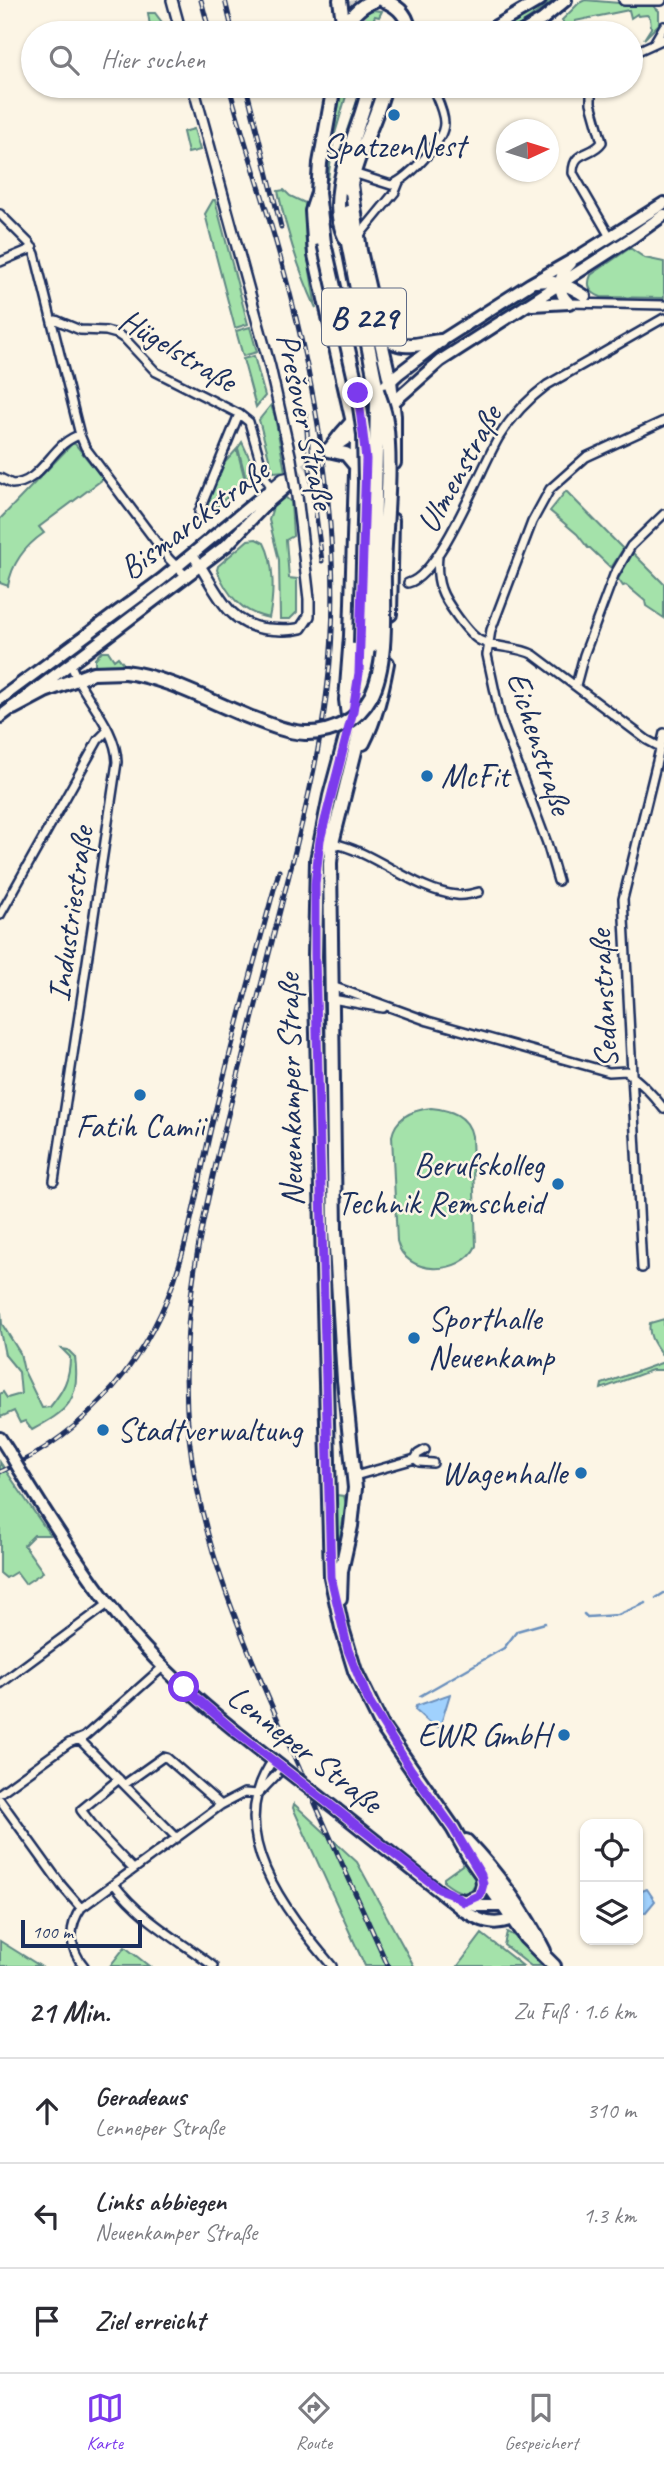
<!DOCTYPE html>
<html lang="de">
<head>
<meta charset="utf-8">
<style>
  :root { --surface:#fff; --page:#f7f7f7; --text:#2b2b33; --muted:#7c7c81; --line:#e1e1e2; --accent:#7c3aed }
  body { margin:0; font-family:Caveat,sans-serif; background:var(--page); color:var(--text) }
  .controls { position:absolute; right:21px; bottom:21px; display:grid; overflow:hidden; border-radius:14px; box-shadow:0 2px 5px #0004 }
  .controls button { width:63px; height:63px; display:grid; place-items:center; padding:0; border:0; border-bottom:2px solid var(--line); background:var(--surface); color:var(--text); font:35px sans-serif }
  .compass { position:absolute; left:496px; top:119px; width:63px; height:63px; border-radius:50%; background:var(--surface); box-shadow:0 2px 5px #0004; rotate:86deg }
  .scale { position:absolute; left:21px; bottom:18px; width:121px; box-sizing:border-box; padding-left:7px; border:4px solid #1b2f5e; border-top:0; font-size:19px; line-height:24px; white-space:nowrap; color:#1b2f5e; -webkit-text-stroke:5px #fcf5e5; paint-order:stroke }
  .stop { position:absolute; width:21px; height:21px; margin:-16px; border:5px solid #7c3aed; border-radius:50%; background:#fff }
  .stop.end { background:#7c3aed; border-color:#fff; box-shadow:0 2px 7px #0008 }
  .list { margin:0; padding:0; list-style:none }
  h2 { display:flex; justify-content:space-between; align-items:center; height:91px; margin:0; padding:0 28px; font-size:30px }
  h2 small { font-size:23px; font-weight:400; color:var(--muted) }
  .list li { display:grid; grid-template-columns:46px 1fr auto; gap:21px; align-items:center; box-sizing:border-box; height:105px; padding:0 28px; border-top:2px solid var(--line) }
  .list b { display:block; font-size:26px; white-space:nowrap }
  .list p { margin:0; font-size:23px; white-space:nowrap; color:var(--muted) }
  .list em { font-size:23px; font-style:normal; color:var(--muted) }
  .icon { flex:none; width:38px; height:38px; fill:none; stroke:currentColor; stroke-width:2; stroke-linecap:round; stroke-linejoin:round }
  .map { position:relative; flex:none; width:664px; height:1966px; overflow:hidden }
  .search { position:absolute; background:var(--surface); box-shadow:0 2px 5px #0004; left:21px; right:21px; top:21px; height:77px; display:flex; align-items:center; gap:18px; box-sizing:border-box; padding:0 24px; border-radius:38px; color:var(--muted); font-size:26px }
  .sheet { height:406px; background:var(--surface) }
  nav { display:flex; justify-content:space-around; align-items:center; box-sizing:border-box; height:98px; border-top:2px solid var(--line); background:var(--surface); font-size:19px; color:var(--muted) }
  nav a { display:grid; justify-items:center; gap:4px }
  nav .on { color:var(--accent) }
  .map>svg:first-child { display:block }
  .green { fill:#a4e2aa; stroke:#608884; stroke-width:2 }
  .water { fill:#a0d1fd; stroke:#6b90bd; stroke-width:2 }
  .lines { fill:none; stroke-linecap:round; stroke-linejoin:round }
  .stream { stroke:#6b90bd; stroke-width:2.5 }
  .secondary-tunnel { stroke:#cfcdca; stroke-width:10; stroke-dasharray:10 5; stroke-linecap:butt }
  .primary-tunnel { stroke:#cfcdca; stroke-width:12; stroke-dasharray:12 6; stroke-linecap:butt }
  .minor-casing { stroke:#1b2f5e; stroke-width:12 }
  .tertiary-casing { stroke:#1b2f5e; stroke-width:14 }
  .secondary-casing { stroke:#1b2f5e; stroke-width:16 }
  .primary-casing { stroke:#1b2f5e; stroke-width:18 }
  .minor { stroke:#fcf5e5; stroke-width:7 }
  .tertiary { stroke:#fcf5e5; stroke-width:9 }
  .secondary { stroke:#fcf5e5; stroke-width:10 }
  .primary { stroke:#fcf5e5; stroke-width:12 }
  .rail-casing { stroke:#1b2f5e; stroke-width:5 }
  .rail { stroke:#fcf5e5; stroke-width:2.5; stroke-dasharray:8; stroke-linecap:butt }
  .tertiary-bridge-casing { stroke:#1b2f5e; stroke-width:14; stroke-linecap:butt }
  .secondary-bridge-casing { stroke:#1b2f5e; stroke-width:16; stroke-linecap:butt }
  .primary-bridge-casing { stroke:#1b2f5e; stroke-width:18; stroke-linecap:butt }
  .tertiary-bridge { stroke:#fcf5e5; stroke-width:9 }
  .secondary-bridge { stroke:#fcf5e5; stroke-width:10 }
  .primary-bridge { stroke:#fcf5e5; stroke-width:12 }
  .route { stroke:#7c3aed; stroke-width:9 }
  .poi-dot { fill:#1f6fb2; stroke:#fcf5e5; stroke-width:2.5 }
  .labels { text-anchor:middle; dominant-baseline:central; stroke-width:5; stroke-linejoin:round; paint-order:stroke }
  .shield { fill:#fcf5e5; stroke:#5e6a86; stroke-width:2 }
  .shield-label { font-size:32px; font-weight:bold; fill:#1b2f5e }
  .poi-label { font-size:33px; fill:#1b2f5e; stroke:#fcf5e5; text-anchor:start }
  .street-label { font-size:33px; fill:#1b2f5e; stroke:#fcf5e5 }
</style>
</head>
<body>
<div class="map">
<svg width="664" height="1966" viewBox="0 0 664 1966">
  <rect width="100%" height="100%" fill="#fcf5e5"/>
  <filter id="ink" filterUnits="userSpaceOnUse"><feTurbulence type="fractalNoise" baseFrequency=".0143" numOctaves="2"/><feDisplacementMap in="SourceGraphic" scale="14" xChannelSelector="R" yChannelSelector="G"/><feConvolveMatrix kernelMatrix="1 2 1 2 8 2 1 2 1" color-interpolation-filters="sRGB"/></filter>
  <g filter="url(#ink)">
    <path class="green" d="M546,0h7c-16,13 -29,24 -47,33v-4z
      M585,0l68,6 6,5v13l-15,15 7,-11 -1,-10 -3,-3 -9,1 -1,-2 -6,4 -2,-8 -54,11 2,12h-2l-2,-8 -8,2 -3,-7 17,-17z
      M372,10l10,1 -3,6 -4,-1 -7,15 -6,-15z
      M148,13h7l15,20h-19z
      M342,86h7l-15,51 -6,42h-2z
      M362,86l15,1 -2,7 -4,-4 -35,88 5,-30z
      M194,129l6,21 -12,3 -5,-21z
      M284,190l6,6 15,7 1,43 10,62c-18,-39 -29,-75 -38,-117z
      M213,200h2l33,124 -13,4 -30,-114z
      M630,248l15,10 19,4v36l-63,-1c-11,-4 -15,-11 -10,-22z
      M553,283l-48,33 -4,-7 41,-25z
      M250,327l7,25 -14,4 -7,-25z
      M254,356l11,40 -9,11 -13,-48z
      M271,405l4,12 10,54 -11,1 -2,-3 -13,-49z
      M242,442l13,28 -9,9 -8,-31z
      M72,444h3l28,35 -64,48 5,6c-19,13 -32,30 -36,53l-8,-3v-64z
      M237,449l8,31 -27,26h-13l14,-37z
      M566,491l57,58 -12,19 -21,-20h-2l-11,-14 -27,-23z
      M285,497l6,5 2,34 -7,4 3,38 8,1v33l-7,7h-10l-1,-59 -10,-40 4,-13z
      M256,539l8,4c11,21 10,53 5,75 -27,-5 -42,-23 -52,-48l1,-4 30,-26z
      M633,553l31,31v34l-18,-12 -1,-5 -19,-16 -3,1 -5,-7z
      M102,651h6l6,9 4,-3 9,11 -32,1v-10z
      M67,656l-1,7 -57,43 -2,-7z
      M431,1108c19,2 37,7 41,28l4,110c-14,30 -71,31 -79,-5l-5,-105c4,-19 20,-26 39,-28z
      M1,1312l1,12 18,29 4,18 18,37 8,-1c13,-16 20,-28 20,-50l-8,-8 6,1 7,7c6,44 -8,54 -43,73l-7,-9 -5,2 -6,-12 -13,6 -1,-2v-21l3,-2 4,6 14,-4 -2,-22 -14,-17 -5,-24z
      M664,1319v39c-7,-11 -17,-21 -14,-35z
      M664,1362v8h-12l-51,19 1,-5z
      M0,1462l50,73h-16l-10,10 19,27 -18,12 -9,-12 -10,6 -6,-5z
      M336,1495l8,1 2,8 -9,51 -3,-57z
      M294,1804l63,58 57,104h-49l-72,-158z
      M465,1863c6,9 12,14 11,26l-3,-2 -2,4 1,2c-11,1 -19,-4 -28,-11v-4z
      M507,1932l14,8 20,26h-10l-27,-21z
      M482,1934l41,32h-65z
      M0,1941l40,25h-40z
      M125,1947l24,19h-39z"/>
    <path class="water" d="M450,1694l-10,33h-6l-19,-17 1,-4z
      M647,1889l8,12 -10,12c-10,-4 -7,-14 -3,-22z"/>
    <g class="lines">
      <path class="stream" d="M656,1598l8,-5
        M584,1614l3,3 31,-2 28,-12
        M420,1696l84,-48 13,-17 28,-8"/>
      <path class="secondary-tunnel" d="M293,477l35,-27"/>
      <path class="primary-tunnel" d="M353,0l12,33"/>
      <defs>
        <path id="minor" d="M654,43l10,-17
          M631,54l33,-15
          M591,86v17l11,39c-10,15 -29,7 -29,31l36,62
          M353,173l38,12c17,-6 53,-43 53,-62 0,-12 -8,-26 -12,-37
          M0,214l30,30 5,10 45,181 5,12 84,112 16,16
          M358,237l37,-45 4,-10
          M0,262l33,-14
          M569,303l95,2
          M52,321l4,-1 24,10 26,1 11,3 9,6 30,32 83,42 10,8 16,55 7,11
          M0,478l12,6c30,0 40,-42 68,-49
          M199,512l40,-98
          M438,556c-1,11 -1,22 3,33 4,12 28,47 40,52 17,8 37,5 53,14l113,85 13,7
          M408,583c32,-7 73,-116 91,-146 13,-21 28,-37 48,-52l117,-67
          M576,685l8,-30 30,-80 17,-29 33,-32
          M332,843c44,9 83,48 125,52 7,1 15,-1 22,-3
          M558,881l-11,-38 -46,-123 -14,-65 4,-25 41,-108 18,-33 36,-32 78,-36
          M0,915l98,-175 10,-10
          M332,986l96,35 181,51 17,-1c16,13 25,21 38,38
          M332,999l51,9
          M54,1181l63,-419c-1,-36 -34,-64 -46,-97
          M642,1268l-19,-369 41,-166
          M425,1450l-7,4 -3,5 4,3 14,1
          M355,1476l60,-17
          M0,1684l108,-80
          M80,1740l97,98
          M273,1760c-51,73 12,150 59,206
          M119,1779l-38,31 17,22 35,37
          M125,1784l38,-27 4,1 54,47
          M0,1793l69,-50 15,-6 80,-71
          M0,1800l62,86 19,22
          M114,1884c26,35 65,56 99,82
          M84,1966c-15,-17 -16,-39 -3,-58l140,-103 23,-12 14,1 25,-26"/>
        <path id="tertiary" d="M172,0l9,33
          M624,0h37
          M193,86l77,281 21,92
          M192,554c23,30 32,71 75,75 12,1 23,2 34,-1l8,-12v-17l-12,-103"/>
        <path id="secondary" d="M484,33l56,-33
          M520,33l22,-13 24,-20
          M536,282c19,-3 34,4 49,14
          M569,303c-13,-11 -11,-28 2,-40
          M532,305l37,-2
          M331,449l39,-26 70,-62 193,-124 31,-22
          M328,450l13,-17 32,-36 25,-23 43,-33 89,-57 51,-29 83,-52
          M0,699l162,-120 121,-100 10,-2
          M0,717l227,-172 38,-40 22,-19 6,-9
          M0,1438l9,14
          M19,1469c27,44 58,92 89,134 47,65 112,117 175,165
          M337,1810l127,101c17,10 29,16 48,8
          M460,1899l16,7h27"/>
        <path id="primary" d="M340,0l4,28
          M383,0c15,6 26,16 26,33
          M343,33c5,-15 17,-28 32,-33
          M351,184l9,67 30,130 4,35v47
          M350,190c6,-36 26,-68 35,-104
          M318,193l-6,18 3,44 42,185 -6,196 -5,64 2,16
          M348,212v31l29,147
          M345,237c-22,-44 14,-103 23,-146
          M324,243l-6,-50 2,-30 14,-77
          M379,328c18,27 37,15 62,13
          M328,450l18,4 10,12
          M390,614l2,-94
          M361,644l-8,67 -23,85 -13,64 -2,96 16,621 11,51 13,43 27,55 71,102 17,30 56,80 28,28
          M13,708l32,-17 48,-18 32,-1
          M363,743c13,-25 19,-53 24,-80
          M340,1598l1,-27 10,-45 4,-38 -11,-108 -9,-149 -5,-368 2,-20 33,-132 7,-65
          M466,1841c30,31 59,71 78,110
          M464,1902l16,-7 3,-11 -1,-9"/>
      </defs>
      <use href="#minor" class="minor-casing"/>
      <use href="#tertiary" class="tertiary-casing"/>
      <use href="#secondary" class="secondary-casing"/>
      <use href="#primary" class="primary-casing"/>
      <use href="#minor" class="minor"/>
      <use href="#tertiary" class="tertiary"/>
      <use href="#secondary" class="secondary"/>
      <use href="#primary" class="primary"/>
      <defs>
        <path id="rail" d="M201,0l9,33
          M225,0l8,33
          M229,86c16,60 37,118 53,178 37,132 63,289 45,426 -8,68 -25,134 -42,201 -18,69 -35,139 -53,208 -29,115 -55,218 -43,338 12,109 55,206 99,306 33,74 67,149 100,223
          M246,86l35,141
          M306,415l3,46 13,100
          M0,1472c89,-39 153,-117 180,-210 15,-49 22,-100 35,-150 20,-81 42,-161 64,-241"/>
      </defs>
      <use href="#rail" class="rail-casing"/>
      <use href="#rail" class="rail"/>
      <defs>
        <path id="tertiary-bridge" d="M291,459l6,37"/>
        <path id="secondary-bridge" d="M9,1452l10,17
          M283,1768l54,42"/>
        <path id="primary-bridge" d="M324,243l34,150 6,42 1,47 -4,162
          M372,646l5,-245
          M125,672c41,5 86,30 124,45 18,7 37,15 56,16 28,1 53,-13 66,-37 18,-35 12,-93 13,-132 2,-47 8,-96 2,-143 -1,-10 -6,-21 -9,-31"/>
      </defs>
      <use href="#tertiary-bridge" class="tertiary-bridge-casing"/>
      <use href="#secondary-bridge" class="secondary-bridge-casing"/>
      <use href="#primary-bridge" class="primary-bridge-casing"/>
      <use href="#tertiary-bridge" class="tertiary-bridge"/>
      <use href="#secondary-bridge" class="secondary-bridge"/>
      <use href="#primary-bridge" class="primary-bridge"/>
    </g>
  </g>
  <g class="lines" filter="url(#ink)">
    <path class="route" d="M184,1687l47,41 208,161 11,4 14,9 16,-7 3,-11 -2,-9 -28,-47 -42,-58 -42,-68 -21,-52 -17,-73 -16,-621v-72l5,-44 33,-129 6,-38 7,-214 -8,-66"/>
  </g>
  <g class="poi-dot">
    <circle cx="394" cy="115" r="7"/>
    <circle cx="427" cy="776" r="7"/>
    <circle cx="140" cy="1095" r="7"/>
    <circle cx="558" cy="1184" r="7"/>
    <circle cx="414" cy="1338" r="7"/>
    <circle cx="103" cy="1430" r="7"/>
    <circle cx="581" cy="1473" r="7"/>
    <circle cx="564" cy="1735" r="7"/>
  </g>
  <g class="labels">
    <rect class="shield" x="322" y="288.5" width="84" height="57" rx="5"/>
    <g class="shield-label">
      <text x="364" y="317">B 229</text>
    </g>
    <g class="poi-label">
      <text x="394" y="146" text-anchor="middle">SpatzenNest</text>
      <text x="441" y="776">McFit</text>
      <text x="140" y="1126" text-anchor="middle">Fatih Camii</text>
      <text x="544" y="1165" text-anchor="end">Berufskolleg<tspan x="544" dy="38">Technik Remscheid</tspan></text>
      <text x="428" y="1319">Sporthalle<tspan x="428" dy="38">Neuenkamp</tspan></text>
      <text x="117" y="1430">Stadtverwaltung</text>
      <text x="567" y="1473" text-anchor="end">Wagenhalle</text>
      <text x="550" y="1735" text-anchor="end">EWR GmbH</text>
    </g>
    <g class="street-label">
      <text transform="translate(178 350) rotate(31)">Hügelstraße</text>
      <text transform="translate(306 421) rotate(78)">Prešover Straße</text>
      <text transform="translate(459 469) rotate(-61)">Ulmenstraße</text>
      <text transform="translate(194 519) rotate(-37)">Bismarckstraße</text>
      <text transform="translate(540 743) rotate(72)">Eichenstraße</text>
      <text transform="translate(70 914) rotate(-82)">Industriestraße</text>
      <text transform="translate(603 999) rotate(-93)">Sedanstraße</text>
      <text transform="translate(290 1090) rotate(-91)">Neuenkamper Straße</text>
      <text transform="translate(305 1749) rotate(38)">Lenneper Straße</text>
    </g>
  </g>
</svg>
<div class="controls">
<button><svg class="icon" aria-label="locate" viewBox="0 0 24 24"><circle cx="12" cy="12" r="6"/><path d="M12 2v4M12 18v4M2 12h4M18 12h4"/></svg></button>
<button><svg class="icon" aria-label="layers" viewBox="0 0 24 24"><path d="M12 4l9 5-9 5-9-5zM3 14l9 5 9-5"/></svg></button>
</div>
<svg class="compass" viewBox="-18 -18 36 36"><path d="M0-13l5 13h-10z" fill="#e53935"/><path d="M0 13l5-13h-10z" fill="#7c7c81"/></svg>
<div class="scale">100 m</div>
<div class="stop" style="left:184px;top:1687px"></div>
<div class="stop end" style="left:358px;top:393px"></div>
<div class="search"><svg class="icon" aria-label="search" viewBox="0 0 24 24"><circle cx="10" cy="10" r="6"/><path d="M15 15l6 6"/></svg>Hier suchen</div>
</div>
<section class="sheet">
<h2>21 Min.<small>Zu Fuß · 1.6 km</small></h2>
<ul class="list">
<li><svg class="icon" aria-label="ahead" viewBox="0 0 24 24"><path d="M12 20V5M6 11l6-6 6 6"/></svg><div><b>Geradeaus</b><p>Lenneper Straße</p></div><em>310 m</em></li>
<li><svg class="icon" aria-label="left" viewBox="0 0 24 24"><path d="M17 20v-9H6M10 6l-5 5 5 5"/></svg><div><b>Links abbiegen</b><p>Neuenkamper Straße</p></div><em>1.3 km</em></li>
<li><svg class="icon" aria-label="arrive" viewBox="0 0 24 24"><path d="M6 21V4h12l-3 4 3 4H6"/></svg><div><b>Ziel erreicht</b></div></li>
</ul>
</section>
<nav>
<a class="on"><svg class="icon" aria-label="map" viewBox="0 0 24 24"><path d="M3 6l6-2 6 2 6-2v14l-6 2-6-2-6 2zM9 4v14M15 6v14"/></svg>Karte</a>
<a><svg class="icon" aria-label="directions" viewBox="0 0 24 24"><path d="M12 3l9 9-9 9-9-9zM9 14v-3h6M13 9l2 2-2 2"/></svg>Route</a>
<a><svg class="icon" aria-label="saved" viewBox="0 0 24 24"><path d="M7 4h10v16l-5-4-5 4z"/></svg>Gespeichert</a>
</nav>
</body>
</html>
